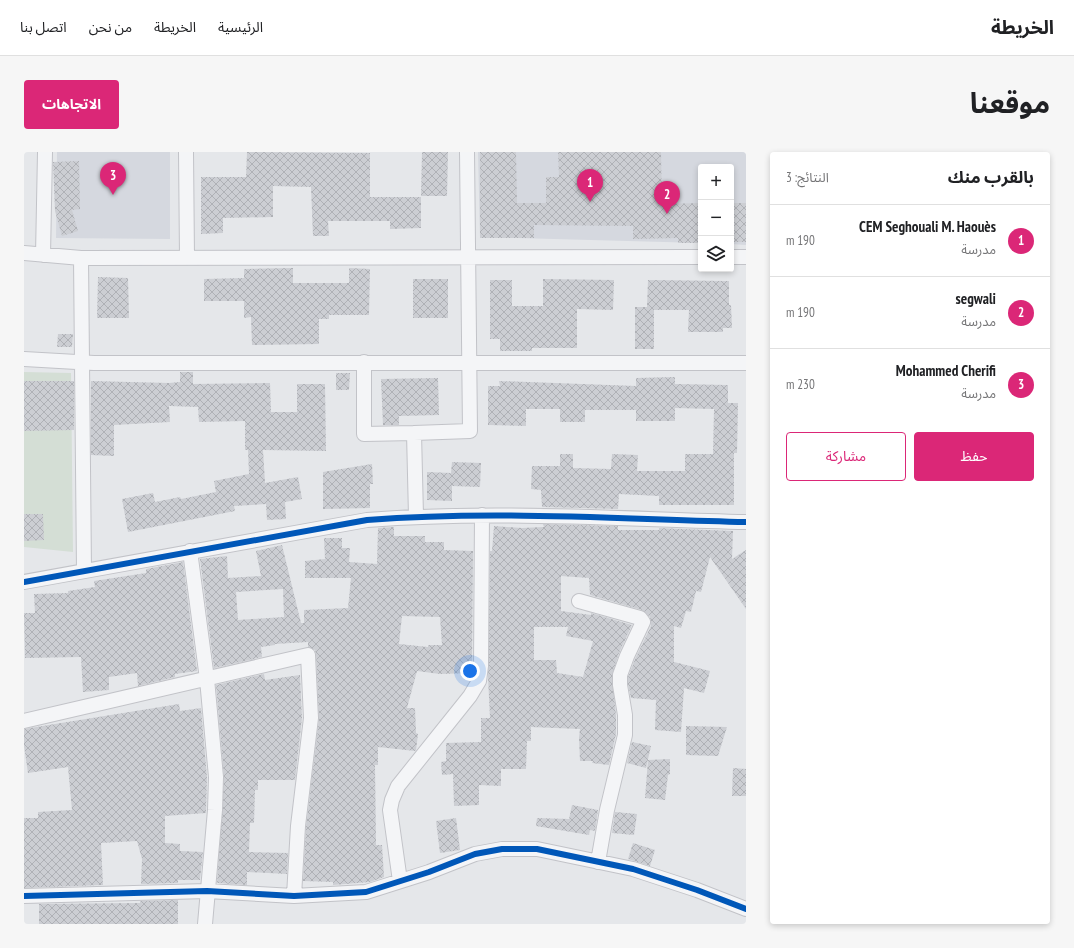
<!DOCTYPE html>
<html lang="ar">
<head>
<meta charset="utf-8">
<style>
  :root { --surface:#fff; --page:#f6f6f6; --text:#202124; --muted:#757577; --line:#e0e0e0; --accent:#db2777 }
  body { margin:0; font-family:"PT Sans Narrow","Noto Sans Arabic",sans-serif; background:var(--page); color:var(--text); direction:rtl }
  .controls { position:absolute; right:12px; top:12px; display:grid; overflow:hidden; border-radius:4px; box-shadow:0 2px 6px #0003 }
  .controls button { width:36px; height:36px; display:grid; place-items:center; padding:0; border:0; border-bottom:1px solid var(--line); background:var(--surface); color:var(--text); font:20px sans-serif }
  .you { position:absolute; left:446px; top:519px; width:14px; height:14px; margin:-10px; border:3px solid #fff; border-radius:50%; background:#1a73e8; box-shadow:0 0 0 6px #1a73e833 }
  .badge { display:grid; place-items:center; width:26px; height:26px; border-radius:50%; background:var(--accent); color:#fff; font-size:13px; font-weight:700 }
  .pin { position:absolute; translate:-50% -33px; filter:drop-shadow(0 1px 2px #0008) }
  .pin::after { content:''; position:absolute; top:21px; width:14px; height:12px; background:inherit; clip-path:polygon(0 0,100% 0,50% 100%) }
  .list { margin:0; padding:0; list-style:none }
  h2 { display:flex; justify-content:space-between; align-items:center; height:52px; margin:0; padding:0 16px; font-size:17px }
  h2 small { font-size:13px; font-weight:400; color:var(--muted) }
  .list li { display:grid; grid-template-columns:26px 1fr auto; gap:12px; align-items:center; box-sizing:border-box; height:72px; padding:0 16px; border-top:1px solid var(--line) }
  .list b { display:block; font-size:15px; white-space:nowrap }
  .list p { margin:0; font-size:13px; white-space:nowrap; color:var(--muted) }
  .list em { font-size:13px; font-style:normal; color:var(--muted) }
  .actions { display:flex; gap:8px; padding:12px 16px }
  .actions a { flex:1; padding:9px 0; border:1px solid var(--accent); border-radius:4px; text-align:center; font-size:14px; color:var(--accent) }
  .actions .main { background:var(--accent); color:#fff }
  .icon { flex:none; width:22px; height:22px; fill:none; stroke:currentColor; stroke-width:2; stroke-linecap:round; stroke-linejoin:round }
  .map { position:relative; flex:none; width:722px; height:772px; overflow:hidden; direction:ltr; border-radius:4px }
  header { display:flex; align-items:center; gap:24px; box-sizing:border-box; height:56px; padding:0 20px; background:var(--surface); border-bottom:1px solid var(--line) }
  header strong { font-size:19px }
  nav { display:flex; gap:22px; margin-inline-start:auto; font-size:14px }
  .intro { display:flex; align-items:center; justify-content:space-between; box-sizing:border-box; height:96px; padding:0 24px }
  h1 { margin:0; font-size:28px }
  .button { padding:10px 18px; border-radius:4px; background:var(--accent); color:#fff; font-size:14px; font-weight:700 }
  main { display:flex; gap:24px; padding:0 24px }
  aside { flex:1; background:var(--surface); border-radius:4px; box-shadow:0 2px 6px #0003 }
  .map>svg:first-child { display:block }
  .built { fill:#d5d8df }
  .grass { fill:#d4ded5 }
  .building { fill:url(#building-cross-hatch); fill-rule:evenodd }
  .lines { fill:none; stroke-linecap:round; stroke-linejoin:round }
  .street-casing { stroke:#c2c3c8; stroke-width:16 }
  .street { stroke:#f4f5f7; stroke-width:14 }
  .cycleway-casing { stroke:#f3f5f9; stroke-width:8 }
  .cycleway { stroke:#0057b8; stroke-width:6 }
</style>
</head>
<body>
<header>
<strong>الخريطة</strong>
<nav><a>الرئيسية</a><a>الخريطة</a><a>من نحن</a><a>اتصل بنا</a></nav>
</header>
<div class="intro"><h1>موقعنا</h1><a class="button">الاتجاهات</a></div>
<main>
<aside>
<h2>بالقرب منك<small>النتائج: 3</small></h2>
<ul class="list">
<li><span class="badge">1</span><div><b>CEM Seghouali M. Haouès</b><p>مدرسة</p></div><em>190 m</em></li>
<li><span class="badge">2</span><div><b>segwali</b><p>مدرسة</p></div><em>190 m</em></li>
<li><span class="badge">3</span><div><b>Mohammed Cherifi</b><p>مدرسة</p></div><em>230 m</em></li>
</ul>
<div class="actions"><a class="main">حفظ</a><a>مشاركة</a></div>
</aside>
<div class="map">
<svg width="722" height="772" viewBox="0 0 722 772">
  <defs>
    <pattern id="building-cross-hatch" width="8" height="8" patternUnits="userSpaceOnUse"><rect width="8" height="8" fill="#ccced3"/><path d="M0 0l8 8M0 8l8-8" fill="none" stroke="#afb1b6"/></pattern>
  </defs>
  <rect width="100%" height="100%" fill="#e5e7ea"/>
  <path class="built" d="M33,0h113v87l-114,-1z
    M454,0h268v93l-15,-1v-77h-30v76l-221,-6z"/>
  <path class="grass" d="M0,220l47,1 2,179 -49,-5z"/>
  <path class="building" d="M223,0l123,1v44h51v31l-31,1v-8h-62l1,15h-16l-2,-49 -38,-1v31l-50,1v15l-22,1v-57h45z
    M398,0h26l-1,44h-26z
    M456,0h36l1,51h29v-26h13l-1,-25h103l1,52 39,-1v40h-23v-5l-45,1v-13l-99,-1v13h-54z
    M55,9l1,48 -8,1 6,21 -16,5 -7,-25 -2,-49z
    M707,51h15v39h-15z
    M269,116v15h56v-15l21,1 -1,46h-40v4h-10v25l-67,1 -1,-28 -7,1v-17h-40v-22l40,-1v-9z
    M74,125l30,1 1,40h-32z
    M389,127h35v39h-35z
    M519,127l71,1 -1,30 -36,-1v39h-45v3h-32v-12h-10v-59h22v26h31z
    M624,128l81,1v24h2l1,23h-9v4h-35l1,-22h-35v39h-19v-42h12z
    M34,182h15l-1,13h-15z
    M156,220h13v12l77,-1 1,29h26v-28h28l1,67 -63,-1 2,33 33,-6 4,22 -17,3 1,17 -19,1 -1,-16 -32,2 1,5 -107,21 -6,-33 31,-6 2,9 25,-5 1,2 35,-7 -2,-11 35,-7 -1,-24h-3v-29l-46,1 -1,-15 -29,-1 1,16 -56,3v31l-23,-1v-74l78,2 11,-1z
    M312,221h14l-1,17h-13z
    M651,225v7l53,1v18h10l-1,50h-3v52h-75v-9l-40,-2 -1,15 -76,-2 -1,-17 -10,-1 1,-23h28v-12h13v14l38,1 1,-15 26,1 -1,16h48v-17h28l1,-45 -39,-1v13h-39v-11h-51v12h-25v-13h-34v17l-38,-1v-39h12l-1,-5 137,5v-8z
    M414,226l1,37 -40,1v9h-16l-2,-46z
    M0,229h50v49l-50,1z
    M428,310l29,1 -1,24 -28,-1v15l-25,-1v-28l24,1z
    M348,312l1,20h-3v24l-47,1v-37z
    M0,362h19l1,26 -20,1z
    M519,372l75,2v4h41v-2l74,3 -1,28 14,-9v59l-36,-52 -9,35 -5,-1 -5,21 -5,-1 -5,17 -7,-2v36l36,9 -6,22 -20,-5 -3,44 -26,-2 1,-30 -25,-2 -3,-14v-7l7,-18 16,-33 -1,-9 -8,-7 -52,-15 -1,-17 -28,-2v35l30,4v-2l41,12 -13,28 -7,22 4,41v18l-7,31 -17,-2 1,-2h-13l-1,-23 1,-9 -49,-2v14h-4l-1,28h-25v17l-22,-1v20l-25,1 -1,-32 -11,1 -1,-13 5,-1v-18l35,-1v-24h9l-2,-41 2,-126h2l2,-25 28,2 22,-1zM510,475h34l-2,9 27,5 -10,36 -26,-4 -1,-13h-22z
    M370,375v9h31v6h19v8l29,1 -1,122 -32,1 -23,-3 -10,37h8l1,25 2,1 -2,16 -1,1 -37,-4v18h-3l1,80h6l2,32 -14,5 -37,3v-3l-30,-1 3,-54 13,-108 -3,-65 -1,-4 -7,-3v-5l-33,2v1l-14,2 1,10 -48,11 -14,-109 27,-3 1,22 33,-2 -5,-25 26,-6 19,78h3v-13l44,-2 3,-30h-46v-17l20,-2 -1,-21h18v10h8l-1,14 28,2 1,-36zM259,437l1,28 -46,3 -2,-28zM378,464l38,1 2,28h-14v2l-29,-3z
    M159,410l14,109 -22,3v3l-37,9 -1,-13 -28,4v13l-26,2 -2,-35 -56,1 -1,-45h11l-1,-19 34,-1v-2l27,-4 -1,-6 52,-8v-4z
    M240,522l1,6 35,-5 2,43 -7,62h-37v10h-3l-1,33h-4l-1,29 39,1 -1,21 -40,-2v13l-30,-2 7,-106 -8,-92z
    M155,552l1,7 21,-3 6,69 -1,36 -41,3v27l15,1v7l23,1 -3,28h-22v3l-37,1 1,-25 -5,-18 -36,2 2,42 -79,3v-70h14v-6l34,-2 -4,-43 -40,6 -4,-27v-17z
    M662,574l41,1 -9,29 -32,-1z
    M608,590l19,4 -5,22 -19,-5z
    M646,607v15l-2,1 -3,25 -20,-2 3,-38z
    M709,616l13,1v27h-14z
    M548,653l26,5 -3,21 -5,-1 -1,5 -53,-9 1,-8 32,1z
    M591,660l22,2 -3,21 -22,-2z
    M432,666l4,32 -20,3 -4,-32z
    M609,691l22,7 -5,16 -22,-7z
    M154,748v24h-139v-20l101,-1v-2z"/>
  <g class="lines">
    <defs>
      <path id="street" d="M162,0l1,105
        M0,101l57,5 620,-1
        M19,103l2,-103
        M707,105h15
        M57,106l3,313
        M0,207l70,4h652
        M340,210v72l50,-1
        M392,364l-2,-83 56,-2 -3,-279
        M166,399l17,128 9,98 -1,33 -10,114
        M0,430l343,-62c126,-10 253,-1 379,2
        M555,449l61,17 3,4 -16,34 -7,19v10l5,30v20l-18,75 -9,52
        M0,569l284,-66 3,63 -13,108 -4,70
        M376,729l-10,-71 2,-10 6,-14 72,-90 9,-15 2,-15 1,-151
        M0,744l183,-5 87,5 72,-4 63,-20 46,-18 27,-5h35l96,20 64,21 49,19"/>
    </defs>
    <use href="#street" class="street-casing"/>
    <use href="#street" class="street"/>
    <defs>
      <path id="cycleway" d="M0,430l343,-62c126,-10 253,-1 379,2
        M0,744l183,-5 87,5 72,-4 63,-20 46,-18 27,-5h35l96,20 64,21 49,19"/>
    </defs>
    <use href="#cycleway" class="cycleway-casing"/>
    <use href="#cycleway" class="cycleway"/>
  </g>
</svg>
<div class="controls">
<button>+</button>
<button>−</button>
<button><svg class="icon" aria-label="layers" viewBox="0 0 24 24"><path d="M12 4l9 5-9 5-9-5zM3 14l9 5 9-5"/></svg></button>
</div>
<div class="you"></div>
<div class="pin badge" style="left:566px;top:50px">1</div>
<div class="pin badge" style="left:643px;top:62px">2</div>
<div class="pin badge" style="left:89px;top:43px">3</div>
</div>
</main>
</body>
</html>
